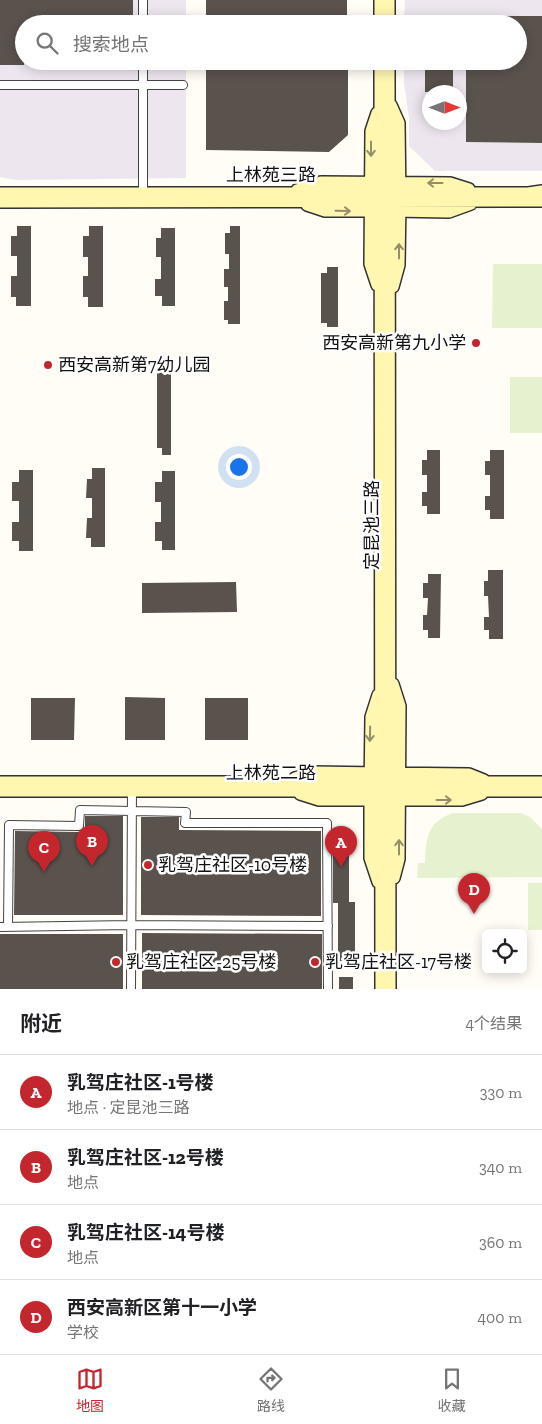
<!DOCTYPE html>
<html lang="zh">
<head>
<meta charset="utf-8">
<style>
  :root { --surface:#fff; --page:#f2f2f2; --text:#202124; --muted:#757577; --line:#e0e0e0; --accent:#c4262e }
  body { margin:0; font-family:"Zilla Slab","Noto Sans SC",serif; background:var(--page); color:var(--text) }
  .controls { position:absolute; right:15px; bottom:15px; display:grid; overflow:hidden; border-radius:8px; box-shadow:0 2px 12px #0003 }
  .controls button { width:45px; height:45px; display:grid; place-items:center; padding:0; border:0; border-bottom:1px solid var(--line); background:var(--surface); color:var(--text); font:25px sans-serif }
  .compass { position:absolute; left:422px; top:85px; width:45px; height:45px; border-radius:50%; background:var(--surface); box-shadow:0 2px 12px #0003; rotate:90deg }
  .you { position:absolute; left:238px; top:466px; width:18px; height:18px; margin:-12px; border:4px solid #fff; border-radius:50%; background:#1a73e8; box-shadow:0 0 0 8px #1a73e833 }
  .badge { display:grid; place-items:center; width:32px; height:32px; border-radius:50%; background:var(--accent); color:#fff; font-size:16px; font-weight:700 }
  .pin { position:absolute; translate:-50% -41px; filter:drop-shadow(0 1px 2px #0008) }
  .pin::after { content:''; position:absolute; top:26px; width:18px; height:15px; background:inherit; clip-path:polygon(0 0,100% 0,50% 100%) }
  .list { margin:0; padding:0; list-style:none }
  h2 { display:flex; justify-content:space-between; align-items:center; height:65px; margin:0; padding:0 20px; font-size:21px }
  h2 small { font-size:16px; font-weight:400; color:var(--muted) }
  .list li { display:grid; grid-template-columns:32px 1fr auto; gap:15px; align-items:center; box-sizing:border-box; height:75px; padding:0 20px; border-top:1px solid var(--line) }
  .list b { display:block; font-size:19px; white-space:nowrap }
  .list p { margin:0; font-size:16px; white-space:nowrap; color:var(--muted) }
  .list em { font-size:16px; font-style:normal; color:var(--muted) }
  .icon { flex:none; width:28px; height:28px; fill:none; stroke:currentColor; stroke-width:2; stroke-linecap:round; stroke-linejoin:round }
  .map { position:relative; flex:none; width:542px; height:989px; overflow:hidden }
  .search { position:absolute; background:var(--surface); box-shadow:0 2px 12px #0003; left:15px; right:15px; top:15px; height:55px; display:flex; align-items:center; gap:12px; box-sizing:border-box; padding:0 18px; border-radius:28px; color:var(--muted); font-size:19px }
  .sheet { height:365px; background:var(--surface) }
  nav { display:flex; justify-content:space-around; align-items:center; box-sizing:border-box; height:70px; border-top:1px solid var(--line); background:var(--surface); font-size:14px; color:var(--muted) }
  nav a { display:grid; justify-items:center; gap:2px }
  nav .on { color:var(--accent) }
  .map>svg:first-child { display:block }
  .industrial { fill:#eee6ef; fill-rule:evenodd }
  .pitch { fill:#e6f2cf }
  .building { fill:#5a524d }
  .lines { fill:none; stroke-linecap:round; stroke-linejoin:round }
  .street-casing { stroke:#444; stroke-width:10 }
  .secondary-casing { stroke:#333; stroke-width:14 }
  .street { stroke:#fff; stroke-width:8 }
  .secondary { stroke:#fff6b0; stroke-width:11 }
  .oneway { stroke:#948f68 }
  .poi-dot { fill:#c4262e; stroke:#fff; stroke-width:2 }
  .labels { text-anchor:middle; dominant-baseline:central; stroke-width:5; stroke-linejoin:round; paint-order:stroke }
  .street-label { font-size:18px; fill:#111; stroke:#fff }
  .poi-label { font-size:18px; fill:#111; stroke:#fff; text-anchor:start }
</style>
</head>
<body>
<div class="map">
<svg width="542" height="989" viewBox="0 0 542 989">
  <rect width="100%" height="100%" fill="#fffdf5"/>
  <path class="industrial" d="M0,0h186v24h-162v37h162v117l-170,2 -16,-3z
    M405,0h137v171h-107l-26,-25v-28l-5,-35v-22h114v-37h-114zM430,92h30v30h-30z"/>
  <path class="pitch" d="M493,264h49v64h-50z
    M510,377h32v56h-32z
    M453,813h68l9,4 12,12v48l-125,1 1,-15h7c1,-25 2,-41 28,-50z
    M528,883h14v47h-14z"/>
  <path class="building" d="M0,0h133v24h-109v41h-24z
    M206,0h141v24h-141z
    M466,16h76v127l-76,-1v-81h52v-37h-52z
    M206,61h142v74l-19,17 -123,-2z
    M425,61h28v31h-28z
    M17,226h14v80h-15v-9h-5v-21h6v-20h-6v-20h6z
    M89,226h14v81h-15v-10h-5v-21h5v-19h-5v-21h6z
    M230,226h10v98h-12v-4h-4v-19h4v-14h-4v-18h5v-15h-4v-21h5z
    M161,228h14v78h-13v-10h-7v-17h6v-22h-5v-19h5z
    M327,267h11v60h-11v-4h-6v-50h6z
    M163,359h8v96h-9v-7h-5v-83h6z
    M427,450h13v64h-13v-8h-5v-14h5v-17h-5v-15h5z
    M490,450h14v69h-14v-9h-5v-14h5v-21h-5v-14h5z
    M92,468h13v79h-14v-9h-5l1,-20h5v-20h-6l1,-19h5z
    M19,470h14v81h-14v-10h-7v-19h7v-21h-7v-19h7z
    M162,471h13v79h-13v-9h-7v-19h6v-20h-6v-20h7z
    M488,570h15v69h-14v-9h-5v-13h5l-1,-21h-4v-15h4z
    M428,574h13l-1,64h-12v-8h-5v-15h4l1,-17h-5v-15h5z
    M236,582l1,30 -95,1v-30z
    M125,697l40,1v42h-40z
    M31,698h44l-1,42h-43z
    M205,698h43v42h-43z
    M85,816h38v99h-109l1,-84 64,1 6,-2z
    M141,817h38v13l142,1v85l-180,-1z
    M333,832h16v70h6v59h-17v-58h-5z
    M142,933l180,1v55h-180z
    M0,934h123v55h-123z
    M339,977h14v12h-14z"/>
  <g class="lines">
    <defs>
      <path id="street" d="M143,0v24
        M143,61v136
        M0,85h183
        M0,927l130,-2 198,1
        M8,927l1,-102 70,1 1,-16 106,2 -1,11h142l1,166
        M131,989l1,-202"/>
      <path id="secondary" d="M380,0v24
        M389,24v-24
        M380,61l1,928
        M389,61l1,928
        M391,105l8,18 1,79 -1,63 -6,22
        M377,113l-6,18 -1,133 7,21
        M297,190l24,-8 129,1 19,6
        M0,193h528l14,-2
        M0,202l542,-1
        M307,205l18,6h52
        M393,211l56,1 22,-8
        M393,684l7,22 -1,153 -5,19
        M295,778l18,-6 68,1 88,1 15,6
        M0,782h542
        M0,791h542
        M300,794l19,6h57
        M392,800h70l20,-6
        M378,882l-8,-24v-67l1,-74 7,-22"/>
    </defs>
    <use href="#street" class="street-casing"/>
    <use href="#secondary" class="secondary-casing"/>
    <use href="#street" class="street"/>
    <use href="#secondary" class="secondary"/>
  </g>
  <defs><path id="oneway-shaft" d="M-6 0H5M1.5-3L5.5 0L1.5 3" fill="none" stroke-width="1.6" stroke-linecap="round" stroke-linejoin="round" transform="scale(1.25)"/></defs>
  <g class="oneway">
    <use href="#oneway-shaft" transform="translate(371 149) rotate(90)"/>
    <use href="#oneway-shaft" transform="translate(435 183) rotate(-180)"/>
    <use href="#oneway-shaft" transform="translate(343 211) rotate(1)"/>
    <use href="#oneway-shaft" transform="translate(399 251) rotate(-90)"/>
    <use href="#oneway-shaft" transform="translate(370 734) rotate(91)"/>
    <use href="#oneway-shaft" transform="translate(444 800)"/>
    <use href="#oneway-shaft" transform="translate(399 847) rotate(-90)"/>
  </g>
  <g class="poi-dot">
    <circle cx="476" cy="343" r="5"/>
    <circle cx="48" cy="365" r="5"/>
    <circle cx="148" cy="865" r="5"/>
    <circle cx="116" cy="962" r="5"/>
    <circle cx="315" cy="962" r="5"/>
  </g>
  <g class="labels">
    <g class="street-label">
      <text x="271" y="175">上林苑三路</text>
      <text transform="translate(372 525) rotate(-90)">定昆池三路</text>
      <text x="271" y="773">上林苑二路</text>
    </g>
    <g class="poi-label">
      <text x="466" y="343" text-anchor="end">西安高新第九小学</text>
      <text x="58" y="365">西安高新第7幼儿园</text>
      <text x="158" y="865">乳驾庄社区-10号楼</text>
      <text x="126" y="962">乳驾庄社区-25号楼</text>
      <text x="325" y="962">乳驾庄社区-17号楼</text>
    </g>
  </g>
</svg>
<div class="controls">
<button><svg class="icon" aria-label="locate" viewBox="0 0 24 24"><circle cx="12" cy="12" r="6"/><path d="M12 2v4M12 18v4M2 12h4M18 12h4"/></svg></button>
</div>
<svg class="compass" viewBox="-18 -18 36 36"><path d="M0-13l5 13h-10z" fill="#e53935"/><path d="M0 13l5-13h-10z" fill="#757577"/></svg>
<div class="you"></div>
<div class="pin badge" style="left:341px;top:867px">A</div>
<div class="pin badge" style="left:92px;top:866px">B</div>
<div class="pin badge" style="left:44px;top:872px">C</div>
<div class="pin badge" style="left:474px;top:914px">D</div>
<div class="search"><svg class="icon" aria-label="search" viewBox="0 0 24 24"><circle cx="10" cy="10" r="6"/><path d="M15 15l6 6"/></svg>搜索地点</div>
</div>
<section class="sheet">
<h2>附近<small>4个结果</small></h2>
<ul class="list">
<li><span class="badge">A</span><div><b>乳驾庄社区-1号楼</b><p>地点 · 定昆池三路</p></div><em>330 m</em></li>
<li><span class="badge">B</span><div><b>乳驾庄社区-12号楼</b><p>地点</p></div><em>340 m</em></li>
<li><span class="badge">C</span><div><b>乳驾庄社区-14号楼</b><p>地点</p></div><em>360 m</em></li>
<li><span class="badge">D</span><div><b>西安高新区第十一小学</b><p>学校</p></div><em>400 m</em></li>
</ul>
</section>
<nav>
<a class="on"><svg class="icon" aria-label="map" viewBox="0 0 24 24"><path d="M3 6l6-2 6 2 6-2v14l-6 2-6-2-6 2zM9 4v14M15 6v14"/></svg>地图</a>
<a><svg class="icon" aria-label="directions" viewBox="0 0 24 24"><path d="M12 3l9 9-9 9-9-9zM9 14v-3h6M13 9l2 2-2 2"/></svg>路线</a>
<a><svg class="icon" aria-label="saved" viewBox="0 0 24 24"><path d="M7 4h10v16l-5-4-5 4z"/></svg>收藏</a>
</nav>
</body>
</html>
